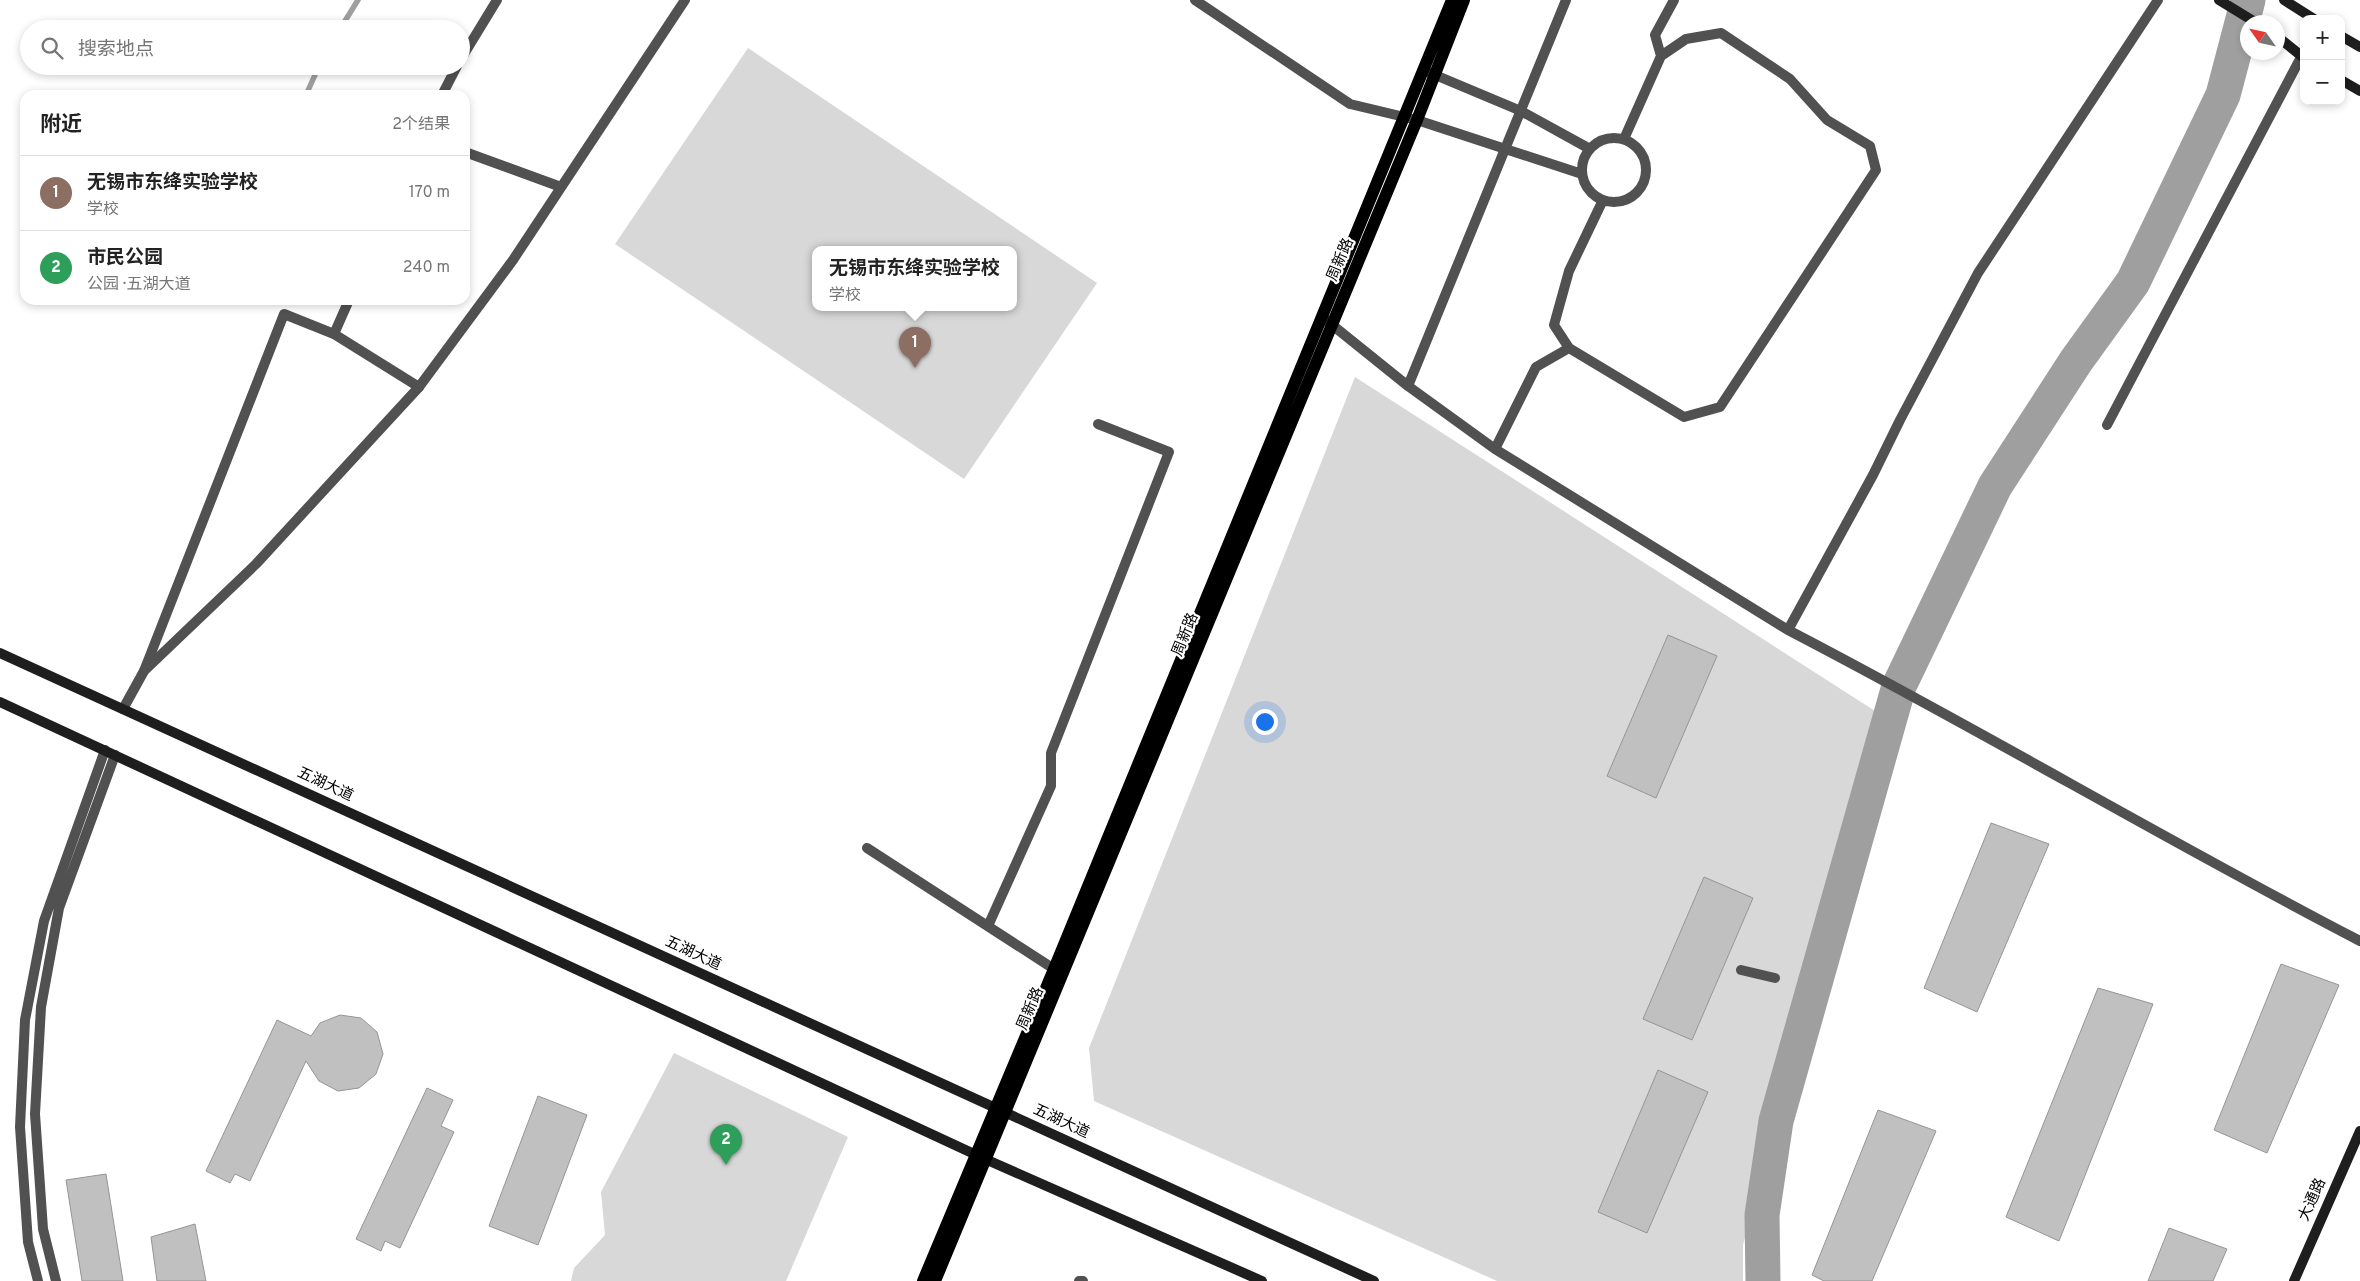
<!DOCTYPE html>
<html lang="zh">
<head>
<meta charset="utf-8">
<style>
  :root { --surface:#fff; --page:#f6f6f6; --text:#222; --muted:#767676; --line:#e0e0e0; --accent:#000 }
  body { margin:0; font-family:Overpass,"Noto Sans SC",sans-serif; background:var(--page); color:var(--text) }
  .controls { position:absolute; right:15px; top:15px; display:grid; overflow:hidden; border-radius:10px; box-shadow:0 2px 8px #0003 }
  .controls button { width:45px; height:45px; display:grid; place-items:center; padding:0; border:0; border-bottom:1px solid var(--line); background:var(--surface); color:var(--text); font:25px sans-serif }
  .compass { position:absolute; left:2240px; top:15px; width:45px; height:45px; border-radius:50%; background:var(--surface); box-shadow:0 2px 8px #0003; rotate:304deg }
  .you { position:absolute; left:1264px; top:721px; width:18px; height:18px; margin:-12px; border:4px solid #fff; border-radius:50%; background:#1a73e8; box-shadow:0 0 0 8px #1a73e833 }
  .badge { display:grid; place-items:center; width:32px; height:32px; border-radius:50%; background:var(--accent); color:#fff; font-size:16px; font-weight:700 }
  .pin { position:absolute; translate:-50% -41px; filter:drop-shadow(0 1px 2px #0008) }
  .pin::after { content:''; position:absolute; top:26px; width:18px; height:15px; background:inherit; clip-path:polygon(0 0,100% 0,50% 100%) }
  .popup { position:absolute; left:812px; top:246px; width:205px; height:65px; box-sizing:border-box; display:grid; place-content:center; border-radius:10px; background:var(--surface); filter:drop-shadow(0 1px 4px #0005); font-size:16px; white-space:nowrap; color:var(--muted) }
  .popup b { font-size:19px; color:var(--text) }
  .popup::after { content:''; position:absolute; left:50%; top:100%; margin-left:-10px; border:10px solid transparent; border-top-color:var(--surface) }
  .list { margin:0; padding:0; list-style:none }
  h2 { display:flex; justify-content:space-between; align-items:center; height:65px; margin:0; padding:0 20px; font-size:21px }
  h2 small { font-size:16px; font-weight:400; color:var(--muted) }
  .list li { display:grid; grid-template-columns:32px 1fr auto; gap:15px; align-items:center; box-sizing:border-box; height:75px; padding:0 20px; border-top:1px solid var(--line) }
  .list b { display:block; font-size:19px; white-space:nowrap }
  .list p { margin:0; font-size:16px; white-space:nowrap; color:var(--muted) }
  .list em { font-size:16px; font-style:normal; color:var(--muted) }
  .icon { flex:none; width:28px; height:28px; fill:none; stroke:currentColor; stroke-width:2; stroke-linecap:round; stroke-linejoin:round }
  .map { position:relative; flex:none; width:2360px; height:1281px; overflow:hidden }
  .search { position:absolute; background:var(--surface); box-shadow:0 2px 8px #0003; left:20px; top:20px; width:450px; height:55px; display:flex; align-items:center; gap:12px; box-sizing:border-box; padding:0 18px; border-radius:28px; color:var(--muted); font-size:19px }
  .panel { position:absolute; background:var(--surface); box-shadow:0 2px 8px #0003; left:20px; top:90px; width:450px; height:215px; border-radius:15px }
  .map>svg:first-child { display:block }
  .green { fill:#d8d8d8; fill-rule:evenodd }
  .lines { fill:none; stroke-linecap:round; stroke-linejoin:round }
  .stream { stroke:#9f9f9f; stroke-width:5.5 }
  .river { stroke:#9f9f9f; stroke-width:35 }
  .building { fill:#c0c0c0; stroke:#959595 }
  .lane { stroke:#515151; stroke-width:10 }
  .street { stroke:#515151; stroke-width:10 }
  .secondary { stroke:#1e1e1e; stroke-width:10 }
  .primary { stroke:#000; stroke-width:12 }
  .labels { text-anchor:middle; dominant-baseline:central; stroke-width:4.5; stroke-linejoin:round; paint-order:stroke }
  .street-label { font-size:15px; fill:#000; stroke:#fff }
</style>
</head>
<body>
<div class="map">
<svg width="2360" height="1281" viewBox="0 0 2360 1281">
  <rect width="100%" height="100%" fill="#fff"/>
  <path class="green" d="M748,48l349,235 -133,196 -349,-235zM816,249h198v58h-198z
    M1355,377l534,343 -146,525v36h-246l-403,-180 -5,-53z
    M674,1053l174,84 -62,144h-215l3,-13 31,-33 -4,-43z"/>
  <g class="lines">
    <path class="stream" d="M340,29l18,-29
      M306,95l13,-29"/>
    <path class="river" d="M1763,1281l-1,-66 14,-94 123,-435 96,-200 81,-125 57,-79 90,-187 25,-95"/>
  </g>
  <path class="building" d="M1668,635l49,21 -61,142 -49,-22z
    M1991,823l58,21 -72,168 -53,-24z
    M1704,877l49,21 -61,142 -49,-21z
    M2281,964l58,21 -72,168 -53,-23z
    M2098,988l55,16 -94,237 -53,-24z
    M340,1015l21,3 16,14 6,22 -7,20 -17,14 -21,3 -19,-10 -13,-20 -56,120 -15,-7 -5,9 -24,-12 71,-151 34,16 9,-13z
    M1658,1070l50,22 -61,141 -49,-21z
    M427,1088l26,12 -12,26 13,6 -54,116 -15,-7 -4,10 -25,-12z
    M538,1096l49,19 -49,130 -49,-19z
    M1878,1110l58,21 -64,150h-48l-12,-6z
    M106,1174l17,107h-41l-16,-101z
    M195,1224l11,57h-49l-6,-44z
    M2169,1228l58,21 -14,32h-65z"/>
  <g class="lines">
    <path class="lane" d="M144,671l140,-357 50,20 85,53
      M867,848l187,121
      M988,926l63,-140v-33l118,-301 -71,-28"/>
    <path class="street" d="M1195,0l155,104 67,16 165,54
      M1661,56l-6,-21 19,-35
      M461,59l36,-59
      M1428,72l93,39 69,38
      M442,95l15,-29
      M1582 170a32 32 0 1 1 64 0a32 32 0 1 1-64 0Z
      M465,152l96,35
      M1326,320l82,66 87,63 293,181 85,-155 27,-55 78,-147 180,-273
      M334,334l15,-34
      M1569,348l-15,-23 15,-54 34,-71
      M1408,386l158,-386
      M2107,425l194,-368
      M1495,449l41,-82 33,-19 115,69 36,-10 156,-237 -6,-24 -43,-26 -37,-41 -69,-46 -35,6 -25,17 -37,83
      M1788,630c193,100 379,211 572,311
      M123,709l21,-38 112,-107 163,-177 94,-127 172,-260
      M1741,970l34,8
      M38,1281l-10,-39 -8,-115 5,-107 19,-99 61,-171
      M56,1281l-13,-52 -8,-115 6,-107 18,-99 56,-153
      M1079,1281h4"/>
    <path class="secondary" d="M2219,0l36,22
      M2284,0l30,19
      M2341,36l19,11
      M2278,37l26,21
      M2341,80l19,11
      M0,653l1374,628
      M0,702l985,457 277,122
      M2294,1281l66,-150"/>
    <path class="primary" d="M923,1281l131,-312 398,-969
      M935,1281l482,-1161 47,-120"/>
  </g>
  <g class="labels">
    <g class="street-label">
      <text transform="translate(1341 260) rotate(-67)">周新路</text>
      <text transform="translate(1186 635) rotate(-68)">周新路</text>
      <text transform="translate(325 785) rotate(25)">五湖大道</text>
      <text transform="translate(693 954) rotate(25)">五湖大道</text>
      <text transform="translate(1031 1009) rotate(-67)">周新路</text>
      <text transform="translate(1061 1122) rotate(25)">五湖大道</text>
      <text transform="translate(2313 1200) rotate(-66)">大通路</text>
    </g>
  </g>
</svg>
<div class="controls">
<button>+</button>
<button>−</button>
</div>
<svg class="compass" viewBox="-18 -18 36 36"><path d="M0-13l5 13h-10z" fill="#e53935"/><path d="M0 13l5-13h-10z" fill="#767676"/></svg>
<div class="you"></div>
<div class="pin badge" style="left:915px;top:368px;background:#8d6e63">1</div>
<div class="popup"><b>无锡市东绛实验学校</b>学校</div>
<div class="pin badge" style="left:726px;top:1165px;background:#2e9e5b">2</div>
<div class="search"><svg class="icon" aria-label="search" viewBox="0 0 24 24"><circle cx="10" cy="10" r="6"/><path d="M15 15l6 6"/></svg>搜索地点</div>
<section class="panel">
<h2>附近<small>2个结果</small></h2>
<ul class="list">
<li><span class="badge" style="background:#8d6e63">1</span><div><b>无锡市东绛实验学校</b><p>学校</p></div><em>170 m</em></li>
<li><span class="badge" style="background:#2e9e5b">2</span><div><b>市民公园</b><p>公园 · 五湖大道</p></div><em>240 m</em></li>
</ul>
</section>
</div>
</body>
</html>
